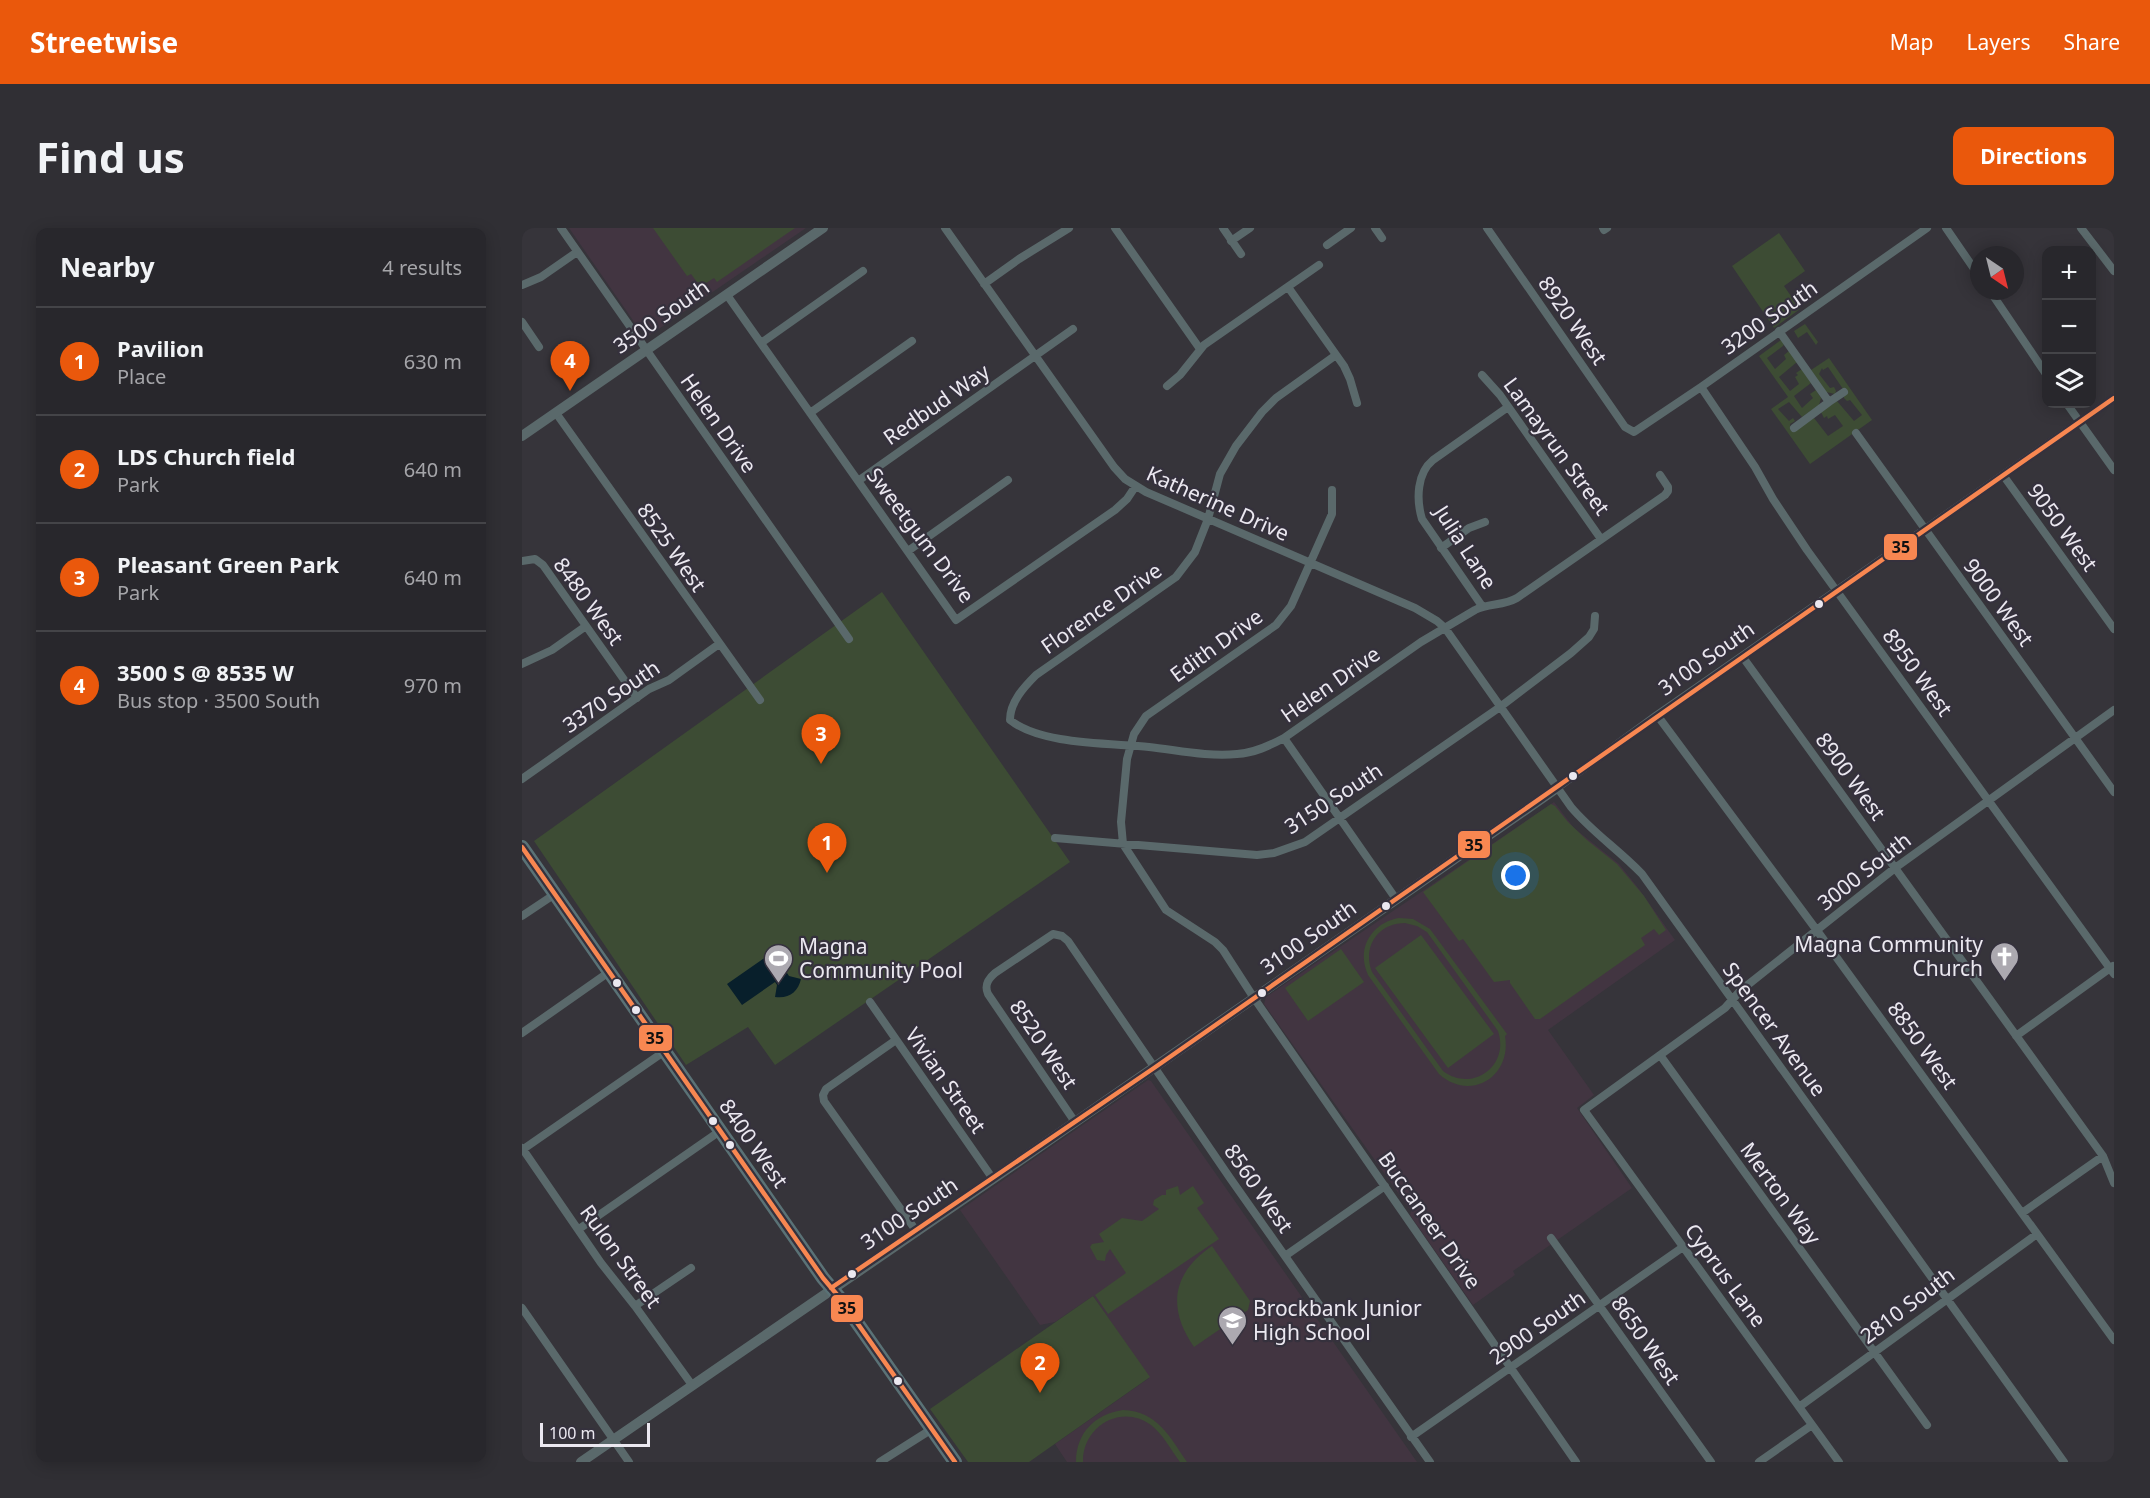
<!DOCTYPE html>
<html lang="en">
<head>
<meta charset="utf-8">
<style>
  :root { --surface:#28272c; --page:#302f34; --text:#f1f3f6; --muted:#a5a5a9; --line:#444448; --accent:#ea580c }
  body { margin:0; font-family:"Noto Sans",sans-serif; background:var(--page); color:var(--text) }
  .controls { position:absolute; right:18px; top:18px; display:grid; overflow:hidden; border-radius:12px; box-shadow:0 3px 15px #0003 }
  .controls button { width:54px; height:54px; display:grid; place-items:center; padding:0; border:0; border-bottom:2px solid var(--line); background:var(--surface); color:var(--text); font:30px sans-serif }
  .compass { position:absolute; left:1448px; top:18px; width:54px; height:54px; border-radius:50%; background:var(--surface); box-shadow:0 3px 15px #0003; rotate:145deg }
  .scale { position:absolute; left:18px; bottom:15px; width:110px; box-sizing:border-box; padding-left:6px; border:3px solid #ebe8f0; border-top:0; font-size:16px; line-height:21px; white-space:nowrap; color:#ebe8f0; -webkit-text-stroke:4px #35313d; paint-order:stroke }
  .you { position:absolute; left:994px; top:648px; width:21px; height:21px; margin:-15px; border:4px solid #fff; border-radius:50%; background:#1a73e8; box-shadow:0 0 0 9px #1a73e833 }
  .badge { display:grid; place-items:center; width:39px; height:39px; border-radius:50%; background:var(--accent); color:#fff; font-size:20px; font-weight:700 }
  .pin { position:absolute; translate:-50% -50px; filter:drop-shadow(0 2px 3px #0008) }
  .pin::after { content:''; position:absolute; top:32px; width:21px; height:18px; background:inherit; clip-path:polygon(0 0,100% 0,50% 100%) }
  .list { margin:0; padding:0; list-style:none }
  h2 { display:flex; justify-content:space-between; align-items:center; height:78px; margin:0; padding:0 24px; font-size:26px }
  h2 small { font-size:20px; font-weight:400; color:var(--muted) }
  .list li { display:grid; grid-template-columns:39px 1fr auto; gap:18px; align-items:center; box-sizing:border-box; height:108px; padding:0 24px; border-top:2px solid var(--line) }
  .list b { display:block; font-size:22px; white-space:nowrap }
  .list p { margin:0; font-size:20px; white-space:nowrap; color:var(--muted) }
  .list em { font-size:20px; font-style:normal; color:var(--muted) }
  .icon { flex:none; width:33px; height:33px; fill:none; stroke:currentColor; stroke-width:2; stroke-linecap:round; stroke-linejoin:round }
  .map { position:relative; flex:none; width:1592px; height:1234px; overflow:hidden; border-radius:12px }
  header { display:flex; align-items:center; gap:36px; box-sizing:border-box; height:84px; padding:0 30px; background:var(--accent); color:#fff }
  header strong { font-size:28px }
  nav { display:flex; gap:33px; margin-inline-start:auto; font-size:21px }
  .intro { display:flex; align-items:center; justify-content:space-between; box-sizing:border-box; height:144px; padding:0 36px }
  h1 { margin:0; font-size:42px }
  .button { padding:15px 27px; border-radius:12px; background:var(--accent); color:#fff; font-size:21px; font-weight:700 }
  main { display:flex; gap:36px; padding:0 36px }
  aside { flex:1; background:var(--surface); border-radius:12px; box-shadow:0 3px 15px #0003 }
  .map>svg:first-child { display:block }
  .education { fill:#423541 }
  .green { fill:#3d4c34; fill-rule:evenodd }
  .water { fill:#081f2b }
  .lines { fill:none; stroke-linecap:round; stroke-linejoin:round }
  .minor { stroke:#5a696b; stroke-width:8 }
  .tertiary { stroke:#5a696b; stroke-width:10 }
  .primary { stroke:#5a7276; stroke-width:14 }
  .bus-1-casing { stroke:#35313d; stroke-width:9 }
  .bus-1 { stroke:#f88751; stroke-width:4.5 }
  .bus-dot { fill:#ebe8f0; stroke:#35313d; stroke-width:2 }
  .labels { text-anchor:middle; dominant-baseline:central; stroke-width:4.5; stroke-linejoin:round; paint-order:stroke }
  .street-label { font-size:21px; fill:#ebe8f0; stroke:#35313d }
  .poi-label { font-size:21px; fill:#ebe8f0; stroke:#35313d; text-anchor:start }
  .line-badge { stroke:#35313d; stroke-width:2 }
  .pale-badge-label { font-size:16px; text-anchor:middle; font-weight:bold; fill:#111 }
</style>
</head>
<body>
<header>
<strong>Streetwise</strong>
<nav><a>Map</a><a>Layers</a><a>Share</a></nav>
</header>
<div class="intro"><h1>Find us</h1><a class="button">Directions</a></div>
<main>
<aside>
<h2>Nearby<small>4 results</small></h2>
<ul class="list">
<li><span class="badge">1</span><div><b>Pavilion</b><p>Place</p></div><em>630 m</em></li>
<li><span class="badge">2</span><div><b>LDS Church field</b><p>Park</p></div><em>640 m</em></li>
<li><span class="badge">3</span><div><b>Pleasant Green Park</b><p>Park</p></div><em>640 m</em></li>
<li><span class="badge">4</span><div><b>3500 S @ 8535 W</b><p>Bus stop · 3500 South</p></div><em>970 m</em></li>
</ul>
</aside>
<div class="map">
<svg width="1592" height="1234" viewBox="0 0 1592 1234">
  <rect width="100%" height="100%" fill="#36343a"/>
  <path class="education" d="M47,0h237l-156,107 -6,-2 -5,-4z
    M1032,574l20,26 45,36 20,25 36,51 -127,90 46,65 -17,13 55,80 -119,83 2,4 -42,30 -63,-90 1,-4 -147,-207 2,-7z
    M626,852l3,1 266,381h-350l-12,-18 94,-66 -56,-82 -38,26 -15,3 -80,-115z"/>
  <path class="green" d="M131,0h142l-78,54 -3,-4 -8,5 -9,-1 -6,-8 -4,2z
    M1257,5l26,38 -21,15 16,23 -26,19 -42,-62z
    M1283,96l13,18 -2,3 -9,-13 -9,6 -4,-7z
    M1259,112l3,4 -1,2 -16,12 8,11 11,-10 -2,-4 5,-4 8,11 -18,15 11,14 9,-7 -4,-7 3,-2 -2,-2 6,-4 9,14 -17,13 8,12 11,-10 -3,-4 6,-4 5,8 -2,7 -17,12 -13,-15 -11,7 11,12 4,-3 2,3 -5,3 1,7 23,-13 14,18 15,-10 -8,-11 -7,4 -1,-3 -3,2 -3,-6 16,-11 17,20 8,-6 -12,-15 -3,1 -3,-3 -1,-9 -15,-22 -5,3 -1,-2 -3,6 11,14 4,-1 2,4 -1,3 -9,-2 -15,-22 18,-12 43,62 -62,44 -39,-55 17,-12 -29,-41z
    M360,364l188,270 -295,203 -27,-38 -62,38 -152,-224z
    M1029,576l4,2 13,16 19,18 30,24 27,32 22,34 -7,5 -5,-6 -13,9 4,7 -105,74h-5l-25,-36v-3l-16,2 -31,-43 -4,2 -36,-49z
    M877,690l14,1 17,10 77,105 -2,2c7,41 -35,66 -66,38l-71,-99c-12,-26 3,-52 31,-57zM883,695l12,3 10,6 71,99c12,35 -26,62 -55,40l-71,-99c-10,-25 6,-49 33,-49z
    M899,707l73,99 -46,34 -73,-100z
    M819,721l23,33 -56,39 -23,-33z
    M656,958l2,9 13,-9 11,17 -7,5 22,31 -111,75 -13,-19 31,-22 -16,-24 -4,6 -1,6 -8,-1 -7,-13 2,-3 12,-2 -5,-8 23,-16 20,3 17,-12 -6,-4 1,-5 8,-5h4v-5z
    M690,1018l38,55 -2,9 -54,37c-27,-39 -22,-74 18,-101z
    M571,1068l57,81 -121,85h-61l-38,-53z
    M601,1182c34,1 47,27 64,52h-7c-9,-12 -17,-28 -29,-37 -29,-22 -69,1 -68,37h-7c0,-29 19,-48 47,-52z"/>
  <path class="water" d="M251,724l16,24 12,3c-3,13 -12,20 -26,18l2,-12 -2,-3 -33,23 -15,-21z"/>
  <g class="lines">
    <path class="minor" d="M39,0l288,411
      M423,0l169,239 11,12 21,13 269,116 22,13 8,7 126,179c21,25 48,43 71,67l422,588
      M593,0l85,121
      M701,0l18,26
      M853,0l7,10
      M965,0l138,199 9,5 67,-45 226,-159
      M1081,0l1,2 3,-2
      M1424,0l33,48
      M1559,0l33,43
      M709,13l19,-13
      M805,17l24,-17
      M462,56l35,-25 50,-31
      M0,57l19,-8 36,-25
      M766,59l56,79 6,13 7,24
      M1468,63l56,83
      M205,67l229,325 159,-110 12,-11 8,-12
      M0,94l17,25
      M1257,103l50,71 -35,26
      M239,115l102,-72
      M814,127l-60,43 -14,14 -26,34 -16,28 -12,45 -13,33 -19,25 -140,98c-12,12 -26,27 -26,45 31,25 100,23 139,27 28,3 59,10 88,7 17,-1 32,-8 47,-16l137,-96 54,-32c14,-7 28,-4 42,-12l148,-103 3,-4v-4l-8,-12
      M960,147l18,20 101,144
      M645,158l13,-11 24,-30 115,-80
      M1179,159l54,80 18,32 34,51 307,424
      M1307,174l15,-10
      M1545,176l47,66
      M34,185l204,287
      M288,185l102,-72
      M1334,205l258,359
      M1481,247l111,154
      M336,253l215,-152
      M810,262v24l-41,92 -15,19 -130,91 -12,18 -7,25 -6,63 2,22 43,66 49,32 8,8 31,48 322,464
      M919,320l28,-20 16,-6
      M386,323l100,-71
      M0,333l13,-2 8,6 94,133
      M960,378l-60,-87c-6,-20 -5,-46 11,-59l75,-53
      M1220,428l361,500 11,27
      M0,436l30,-14 34,-24
      M1135,487l164,221 293,404
      M762,510l112,161
      M0,551l127,-90 20,-9 50,-36
      M1035,560l100,-73 457,-317
      M533,610l202,17 17,-2 31,-11 195,-135 71,-54 18,-16 5,-8 1,-13
      M0,688l33,-22
      M348,774l123,177
      M0,805l87,-61
      M1494,808l97,-70
      M374,812l-70,49 -3,6 1,6 93,131
      M1138,827l267,370
      M553,894l-87,-128c-4,-9 0,-15 7,-21l58,-39 9,2 6,5 162,237 200,284
      M0,920l79,115 34,43 57,79
      M0,922l143,-99
      M1500,985l81,-57
      M57,1001l141,-98
      M1029,1010l160,224
      M763,1028l100,-70
      M113,1078l56,-38
      M0,1080l107,154
      M1277,1179l238,-173
      M889,1209l272,-190
      M358,1234l52,-33
      M1237,1234l53,-37
      M1317,1234l-255,-352 141,-102 15,-17 155,-123 219,-158"/>
    <path class="tertiary" d="M0,208l301,-208
      M59,1234l412,-283 564,-391"/>
    <path class="primary" d="M0,619l301,431 16,19 116,165"/>
    <defs>
      <path id="bus-1" d="M0,619l301,431 16,19 116,165
        M309,1060l323,-220 960,-670"/>
    </defs>
    <use href="#bus-1" class="bus-1-casing"/>
    <use href="#bus-1" class="bus-1"/>
  </g>
  <defs>
    <symbol id="church-pin" viewBox="-11 -11 22 30"><path d="M0 17L-7.5 6A9.5 9.5 0 1 1 7.5 6Z" fill="#aca9b0" stroke="#35313d"/><path d="M-1.2-6h2.4v3.5h3.3v2.4h-3.3V6h-2.4V-.1h-3.3v-2.4h3.3Z" fill="#fff"/></symbol>
    <symbol id="stadium-pin" viewBox="-11 -11 22 30"><path d="M0 17L-7.5 6A9.5 9.5 0 1 1 7.5 6Z" fill="#aca9b0" stroke="#35313d"/><path d="M0-5a6.5 5 0 1 0 0 10a6.5 5 0 1 0 0-10ZM-3.5-1.8h7v3.6h-7Z" fill="#fff"/></symbol>
    <symbol id="school-pin" viewBox="-11 -11 22 30"><path d="M0 17L-7.5 6A9.5 9.5 0 1 1 7.5 6Z" fill="#aca9b0" stroke="#35313d"/><path d="M0-5L7-2L0 1L-7-2ZM-4 1L0 2.5L4 1V4Q0 6-4 4Z" fill="#fff"/></symbol>
  </defs>
  <g fill-rule="evenodd">
    <use href="#church-pin" x="1466" y="712" width="33" height="45"/>
    <use href="#stadium-pin" x="240" y="714" width="33" height="45"/>
    <use href="#school-pin" x="694" y="1076" width="33" height="45"/>
  </g>
  <g class="bus-dot">
    <circle cx="1297" cy="376" r="5"/>
    <circle cx="1051" cy="548" r="5"/>
    <circle cx="864" cy="678" r="5"/>
    <circle cx="95" cy="755" r="5"/>
    <circle cx="740" cy="765" r="5"/>
    <circle cx="114" cy="782" r="5"/>
    <circle cx="191" cy="893" r="5"/>
    <circle cx="208" cy="917" r="5"/>
    <circle cx="330" cy="1046" r="5"/>
    <circle cx="376" cy="1153" r="5"/>
  </g>
  <g class="labels">
    <g class="street-label">
      <text transform="translate(139 88) rotate(-35)">3500 South</text>
      <text transform="translate(1247 89) rotate(-35)">3200 South</text>
      <text transform="translate(1051 92) rotate(55)">8920 West</text>
      <text transform="translate(414 176) rotate(-35)">Redbud Way</text>
      <text transform="translate(197 195) rotate(55)">Helen Drive</text>
      <text transform="translate(1035 218) rotate(54)">Lamayrun Street</text>
      <text transform="translate(696 275) rotate(24)">Katherine Drive</text>
      <text transform="translate(1541 299) rotate(54)">9050 West</text>
      <text transform="translate(399 307) rotate(53)">Sweetgum Drive</text>
      <text transform="translate(150 319) rotate(55)">8525 West</text>
      <text transform="translate(944 319) rotate(57)">Julia Lane</text>
      <text transform="translate(67 373) rotate(54)">8480 West</text>
      <text transform="translate(1477 374) rotate(54)">9000 West</text>
      <text transform="translate(579 380) rotate(-35)">Florence Drive</text>
      <text transform="translate(694 417) rotate(-36)">Edith Drive</text>
      <text transform="translate(1184 430) rotate(-35)">3100 South</text>
      <text transform="translate(1396 444) rotate(54)">8950 West</text>
      <text transform="translate(808 456) rotate(-35)">Helen Drive</text>
      <text transform="translate(89 468) rotate(-34)">3370 South</text>
      <text transform="translate(1329 548) rotate(54)">8900 West</text>
      <text transform="translate(811 570) rotate(-33)">3150 South</text>
      <text transform="translate(1342 643) rotate(-38)">3000 South</text>
      <text transform="translate(786 709) rotate(-35)">3100 South</text>
      <text transform="translate(1253 801) rotate(54)">Spencer Avenue</text>
      <text transform="translate(522 816) rotate(56)">8520 West</text>
      <text transform="translate(1401 817) rotate(54)">8850 West</text>
      <text transform="translate(424 852) rotate(55)">Vivian Street</text>
      <text transform="translate(232 915) rotate(55)">8400 West</text>
      <text transform="translate(737 960) rotate(55)">8560 West</text>
      <text transform="translate(1259 965) rotate(54)">Merton Way</text>
      <text transform="translate(387 985) rotate(-34)">3100 South</text>
      <text transform="translate(908 992) rotate(55)">Buccaneer Drive</text>
      <text transform="translate(99 1028) rotate(54)">Rulon Street</text>
      <text transform="translate(1204 1047) rotate(54)">Cyprus Lane</text>
      <text transform="translate(1385 1077) rotate(-37)">2810 South</text>
      <text transform="translate(1015 1099) rotate(-35)">2900 South</text>
      <text transform="translate(1124 1112) rotate(55)">8650 West</text>
    </g>
    <g class="poi-label">
      <text x="1461" y="716" text-anchor="end">Magna Community<tspan x="1461" dy="24">Church</tspan></text>
      <text x="277" y="718">Magna<tspan x="277" dy="24">Community Pool</tspan></text>
      <text x="731" y="1080">Brockbank Junior<tspan x="731" dy="24">High School</tspan></text>
    </g>
  </g>
  <g class="line-badge">
    <rect x="1361" y="305" width="35" height="28" rx="6" fill="#f88751"/>
    <rect x="935" y="602" width="34" height="29" rx="6" fill="#f88751"/>
    <rect x="116" y="796" width="35" height="28" rx="6" fill="#f88751"/>
    <rect x="308" y="1066" width="34" height="29" rx="6" fill="#f88751"/>
  </g>
  <g class="pale-badge-label">
    <text x="1379" y="325">35</text>
    <text x="952" y="623">35</text>
    <text x="133" y="816">35</text>
    <text x="325" y="1086">35</text>
  </g>
</svg>
<div class="controls">
<button>+</button>
<button>−</button>
<button><svg class="icon" aria-label="layers" viewBox="0 0 24 24"><path d="M12 4l9 5-9 5-9-5zM3 14l9 5 9-5"/></svg></button>
</div>
<svg class="compass" viewBox="-18 -18 36 36"><path d="M0-13l5 13h-10z" fill="#e53935"/><path d="M0 13l5-13h-10z" fill="#a5a5a9"/></svg>
<div class="scale">100 m</div>
<div class="you"></div>
<div class="pin badge" style="left:305px;top:645px">1</div>
<div class="pin badge" style="left:518px;top:1165px">2</div>
<div class="pin badge" style="left:299px;top:536px">3</div>
<div class="pin badge" style="left:48px;top:163px">4</div>
</div>
</main>
</body>
</html>
